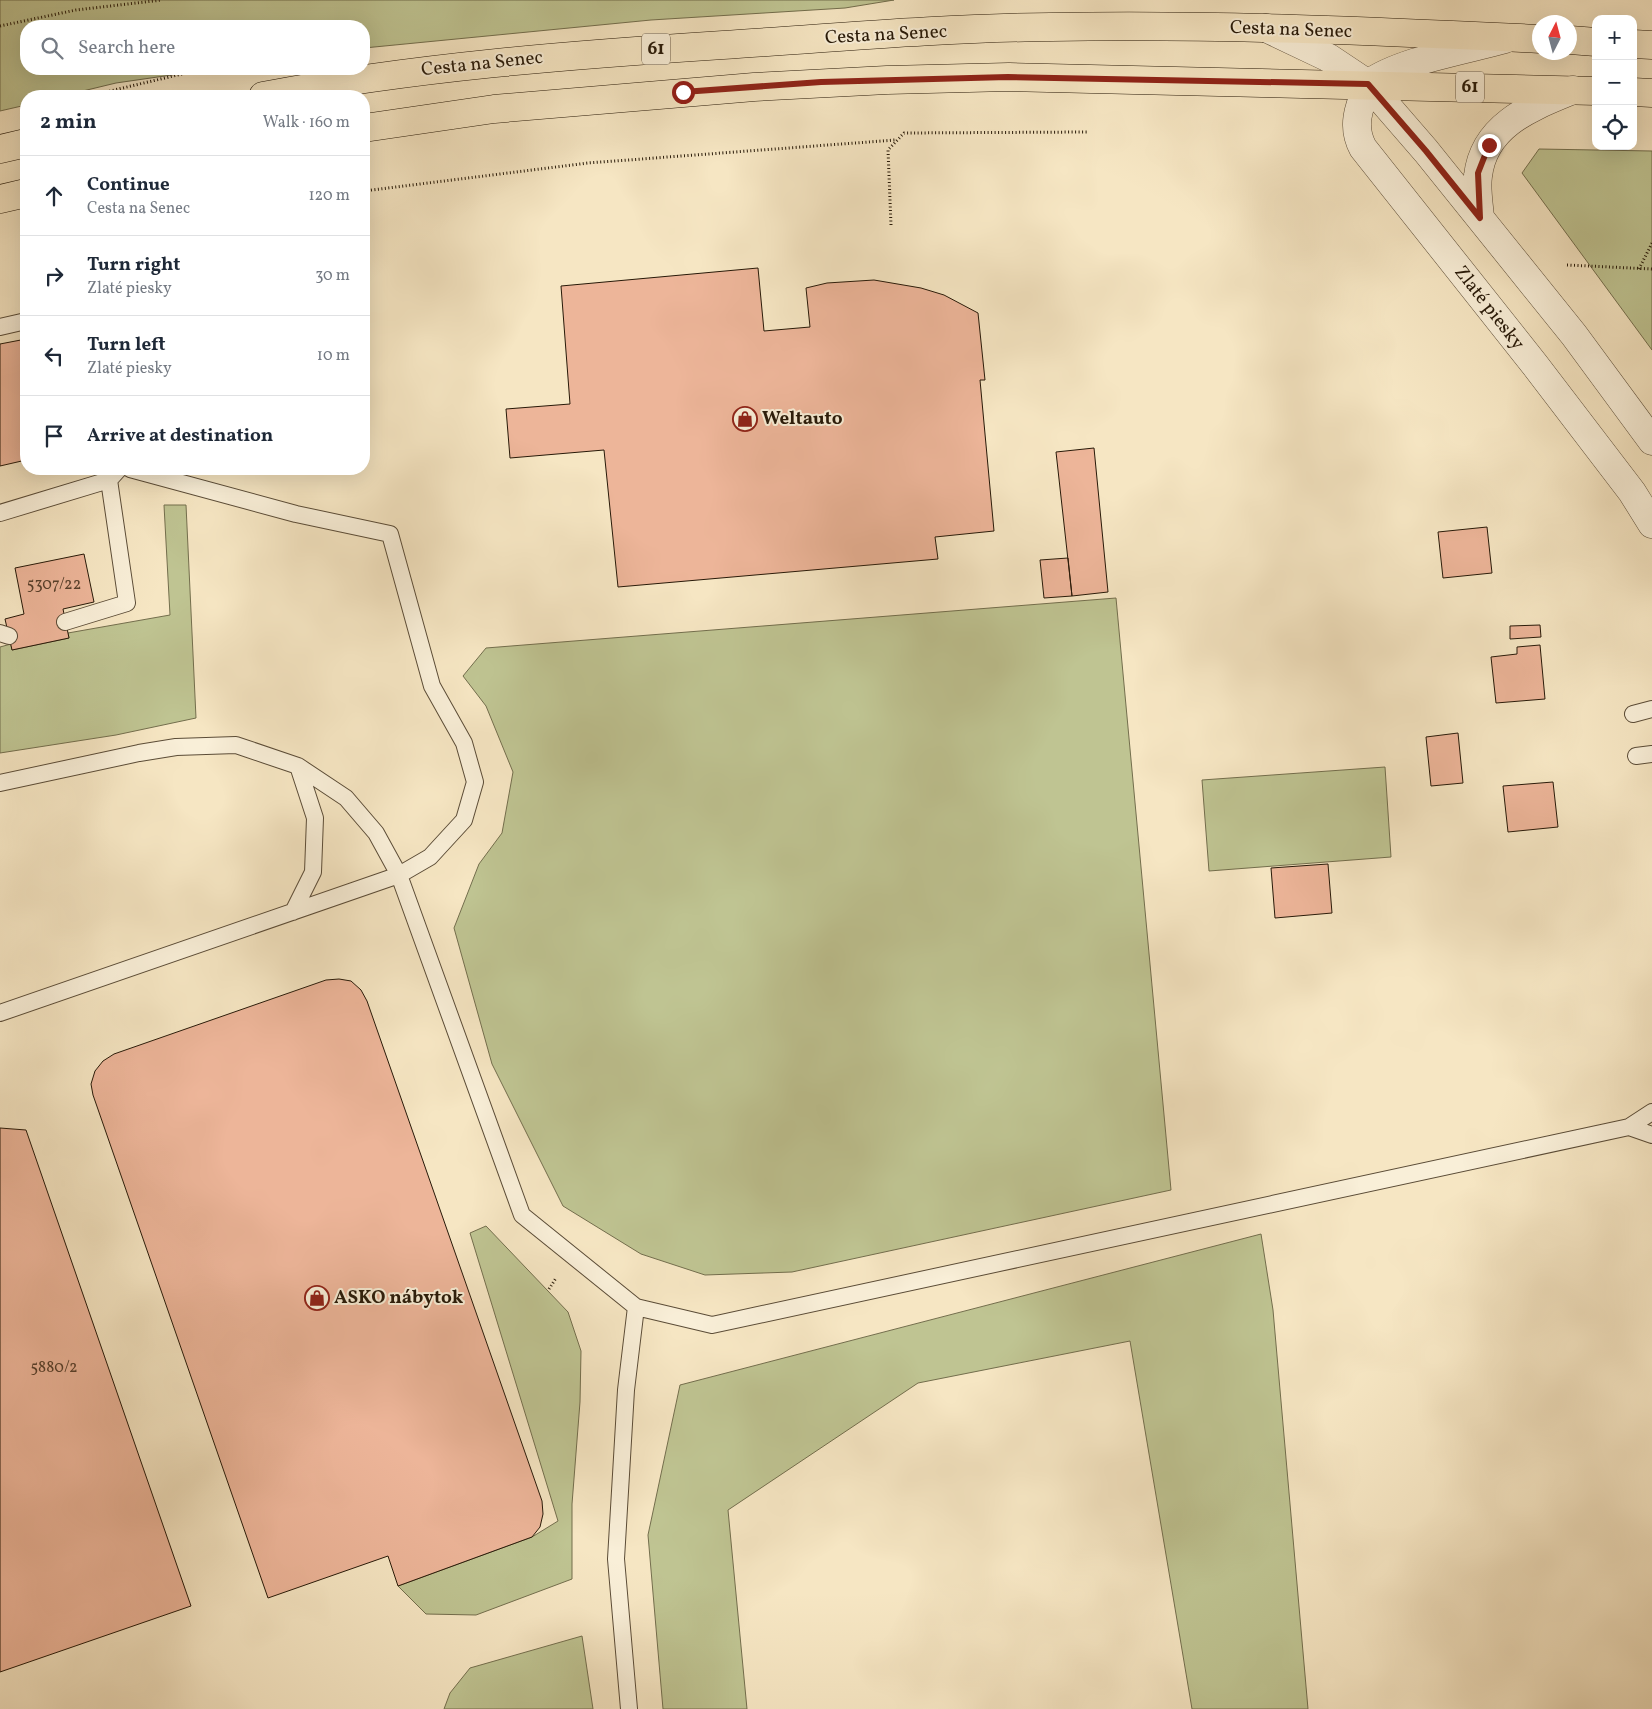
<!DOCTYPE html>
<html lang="en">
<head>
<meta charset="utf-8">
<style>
  :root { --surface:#fff; --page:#f6f6f7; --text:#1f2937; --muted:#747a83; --line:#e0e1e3 }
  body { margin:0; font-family:Vollkorn,serif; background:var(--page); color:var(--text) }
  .controls { position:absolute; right:15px; top:15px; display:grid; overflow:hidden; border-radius:10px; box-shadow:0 5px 20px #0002 }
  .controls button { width:45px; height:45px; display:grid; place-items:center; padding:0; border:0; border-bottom:1px solid var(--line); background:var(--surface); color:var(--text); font:25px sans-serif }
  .compass { position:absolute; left:1532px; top:15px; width:45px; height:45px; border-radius:50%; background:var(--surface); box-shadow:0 5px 20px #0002; rotate:6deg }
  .stop { position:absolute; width:15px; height:15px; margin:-11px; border:4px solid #8f2418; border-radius:50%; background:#fff }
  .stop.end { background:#8f2418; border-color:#fff; box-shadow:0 1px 5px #0008 }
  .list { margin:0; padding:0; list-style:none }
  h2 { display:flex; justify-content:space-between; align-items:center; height:65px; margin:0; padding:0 20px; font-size:21px }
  h2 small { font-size:16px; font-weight:400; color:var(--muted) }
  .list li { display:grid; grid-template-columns:32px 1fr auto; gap:15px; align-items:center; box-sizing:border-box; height:80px; padding:0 20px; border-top:1px solid var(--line) }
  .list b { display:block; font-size:19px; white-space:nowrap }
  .list p { margin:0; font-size:16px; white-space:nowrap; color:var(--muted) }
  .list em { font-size:16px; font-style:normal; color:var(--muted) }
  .icon { flex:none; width:28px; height:28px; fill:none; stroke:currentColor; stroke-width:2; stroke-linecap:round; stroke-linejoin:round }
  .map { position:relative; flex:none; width:1652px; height:1709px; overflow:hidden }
  .search { position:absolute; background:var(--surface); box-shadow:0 5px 20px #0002; left:20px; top:20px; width:350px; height:55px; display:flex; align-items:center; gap:12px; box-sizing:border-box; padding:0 18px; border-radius:20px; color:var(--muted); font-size:19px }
  .panel { position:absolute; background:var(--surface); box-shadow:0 5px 20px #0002; left:20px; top:90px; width:350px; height:385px; border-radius:20px }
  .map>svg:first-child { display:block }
  .green { fill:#bfc492; stroke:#736e4d }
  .building { fill:#edb599; stroke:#271908 }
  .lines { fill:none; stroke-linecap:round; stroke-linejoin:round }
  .service-casing { stroke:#5b4c37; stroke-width:18 }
  .minor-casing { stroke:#5b4c37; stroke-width:29 }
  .primary-casing { stroke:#271908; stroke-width:29 }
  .path { stroke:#271908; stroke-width:3; stroke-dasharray:1 2.5; stroke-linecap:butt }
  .service { stroke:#f9efd8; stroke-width:16 }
  .minor { stroke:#f9efd8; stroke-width:28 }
  .primary { stroke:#f6e6c3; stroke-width:28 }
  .route { stroke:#8f2418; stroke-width:6 }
  .labels { text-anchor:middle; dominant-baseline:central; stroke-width:4; stroke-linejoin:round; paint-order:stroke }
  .number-label { font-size:16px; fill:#58402c }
  .shield { fill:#f9efd8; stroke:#665946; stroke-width:1 }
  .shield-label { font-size:18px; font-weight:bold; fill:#271908 }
  .street-label { font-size:19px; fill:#271908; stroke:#f9efd8 }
  .poi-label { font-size:19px; font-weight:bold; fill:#271908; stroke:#f9efd8; text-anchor:start }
</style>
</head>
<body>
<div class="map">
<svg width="1652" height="1709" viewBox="0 0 1652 1709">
  <rect width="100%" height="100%" fill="#f6e6c3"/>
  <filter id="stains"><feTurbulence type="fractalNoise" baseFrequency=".004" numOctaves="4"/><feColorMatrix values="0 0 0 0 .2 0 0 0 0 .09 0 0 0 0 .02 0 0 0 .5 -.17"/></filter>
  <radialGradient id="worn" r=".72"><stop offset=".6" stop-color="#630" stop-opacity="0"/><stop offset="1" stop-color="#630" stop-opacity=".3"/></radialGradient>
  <path class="green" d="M0,0h894l-49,8 -194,12 -287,28v-22h-338v43h187l-97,14 -54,13h-36v9l-26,6z
    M1539,149l113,2v199l-130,-177z
    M164,505h22l10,213 -80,17 -116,18v-106l11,-3 1,6 57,-12 -1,-5 102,-18z
    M1116,598l55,592 -379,82 -87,3 -64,-21 -78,-48 -71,-142 -38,-136 25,-64 23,-31 11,-61 -27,-66 -23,-30 23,-28z
    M1385,767l6,90 -182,14 -7,-91z
    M486,1226l82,86 13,39 -1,51 -8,102v75l-96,36 -50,-1 -28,-28 134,-49 26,-16 -88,-288z
    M1261,1234l12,76 35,399h-116l-62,-368 -212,42 -190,127 19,199h-84l-15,-174 32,-150z
    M582,1636l11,73h-149l6,-16 20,-25z"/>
  <path class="building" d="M758,268l6,63 46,-4 -4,-39 21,-5 47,-3 47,8 23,7 34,18 7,67h-5l14,151 -59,6 3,22 -320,28 -14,-137 -94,8 -4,-49 64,-5 -9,-118z
    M26,339v121l-26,6v-122z
    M364,407h5l-1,23h-4v18z
    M1094,448l14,144 -36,4 -16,-144z
    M1487,527l5,46 -49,5 -5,-46z
    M84,554l10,48 -31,7 6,29 -57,12 -7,-31 19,-5 -9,-46z
    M1068,558l4,38 -28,2 -4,-38z
    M1540,625l1,12 -31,2v-13z
    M1540,645l5,54 -49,4 -5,-46 26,-3v-7z
    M1458,733l5,50 -32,3 -5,-49z
    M1553,782l5,45 -50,5 -5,-46z
    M1328,864l4,49 -57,5 -4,-50z
    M339,979l12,2 10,9 6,11 175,500 1,13 -3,13 -8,10 -134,49 -10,-30 -120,42 -175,-503 -2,-11 4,-13 8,-10 11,-7 212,-74z
    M0,1128l26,2 165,476 -191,66z"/>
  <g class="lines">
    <defs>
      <path id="service" d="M0,327l26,-6
        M0,513l109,-33 10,-11
        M65,622l62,-19 -18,-123
        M0,633l9,3
        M1633,714l19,-5
        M1636,756l16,-2
        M0,783l139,-30 37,-6 60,-2 62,21 48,32 30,35 23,42 123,340 114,92 76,18 917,-198 23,-15
        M293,912l20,-40 2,-54 -17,-52
        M0,1013l399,-138 31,-18 34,-37 11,-38 -11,-39 -32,-57 -42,-152 -94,-20 -166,-45
        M1629,1127l23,8
        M629,1709l-13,-150 10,-169 10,-83"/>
      <path id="minor" d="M1266,28l63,30 39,26 58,67 148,184 78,106
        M1368,84c-9,23 -17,42 -5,64l172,217 97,127 20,32
        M1368,84c31,-23 98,-34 137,-45
        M1480,218c-1,-14 -4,-29 -2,-42 6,-52 54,-69 95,-86"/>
      <path id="primary" d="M1570,40l26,2
        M1633,44l19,1
        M1633,92l19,1
        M263,96c152,-29 306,-41 460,-51 109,-7 219,-17 328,-18 163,-3 326,4 489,12
        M364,128l130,-19 260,-22 133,-7 122,-3 587,14
        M0,149l26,-6
        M0,199l26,-6"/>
    </defs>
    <use href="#service" class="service-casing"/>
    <use href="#minor" class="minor-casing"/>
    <use href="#primary" class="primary-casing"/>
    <path class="path" d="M0,26l76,-16 86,-10
      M89,96l97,-23 33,-4
      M364,191l224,-28 307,-23
      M891,225l-3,-75 16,-17 183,-1
      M1567,265l85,4
      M1639,269l13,-26
      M549,1289l7,-11"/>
    <use href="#service" class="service"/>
    <use href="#minor" class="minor"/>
    <use href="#primary" class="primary"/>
  </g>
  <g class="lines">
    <path class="route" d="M683,92l138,-10 187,-5 360,7 58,67 54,67 -2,-45 11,-28"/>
  </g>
  <defs>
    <symbol id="shop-ring" viewBox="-11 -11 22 22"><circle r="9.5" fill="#f9efd8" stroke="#8f2418" stroke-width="1.5"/><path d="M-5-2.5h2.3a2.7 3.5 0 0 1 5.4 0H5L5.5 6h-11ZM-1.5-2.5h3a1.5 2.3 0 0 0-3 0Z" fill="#8f2418"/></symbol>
  </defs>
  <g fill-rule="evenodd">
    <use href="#shop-ring" x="731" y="405" width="28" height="28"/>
    <use href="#shop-ring" x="303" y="1284" width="28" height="28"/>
  </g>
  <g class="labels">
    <g class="number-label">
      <text x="54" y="585">5307/22</text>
      <text x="54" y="1368">5880/2</text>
    </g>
    <g class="shield">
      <rect x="642" y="33.5" width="28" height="31" rx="4"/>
      <rect x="1456" y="71.5" width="28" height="31" rx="4"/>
    </g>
    <g class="shield-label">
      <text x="656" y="49">61</text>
      <text x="1470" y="87">61</text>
    </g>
    <g class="street-label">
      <text transform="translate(1291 30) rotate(2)">Cesta na Senec</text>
      <text transform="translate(886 35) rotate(-3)">Cesta na Senec</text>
      <text transform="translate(482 64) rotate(-6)">Cesta na Senec</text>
      <text transform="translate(1489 308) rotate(52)">Zlaté piesky</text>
    </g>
    <g class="poi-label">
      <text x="762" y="419">Weltauto</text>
      <text x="334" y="1298">ASKO nábytok</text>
    </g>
  </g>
  <rect width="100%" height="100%" filter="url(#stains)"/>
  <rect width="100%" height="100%" fill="url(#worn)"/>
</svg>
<div class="controls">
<button>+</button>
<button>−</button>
<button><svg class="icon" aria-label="locate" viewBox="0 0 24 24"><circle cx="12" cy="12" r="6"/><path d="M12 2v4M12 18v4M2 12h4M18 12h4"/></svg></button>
</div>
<svg class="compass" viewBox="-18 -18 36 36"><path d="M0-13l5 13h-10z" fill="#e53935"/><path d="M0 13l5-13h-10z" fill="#747a83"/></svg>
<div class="stop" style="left:683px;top:92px"></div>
<div class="stop end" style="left:1489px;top:145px"></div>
<div class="search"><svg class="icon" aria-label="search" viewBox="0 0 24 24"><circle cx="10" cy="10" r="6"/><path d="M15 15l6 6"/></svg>Search here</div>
<section class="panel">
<h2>2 min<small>Walk · 160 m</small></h2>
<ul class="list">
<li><svg class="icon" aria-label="ahead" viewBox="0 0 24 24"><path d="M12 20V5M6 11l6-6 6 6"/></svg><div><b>Continue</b><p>Cesta na Senec</p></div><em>120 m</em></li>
<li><svg class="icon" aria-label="right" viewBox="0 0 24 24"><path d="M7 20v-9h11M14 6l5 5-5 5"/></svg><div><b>Turn right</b><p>Zlaté piesky</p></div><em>30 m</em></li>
<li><svg class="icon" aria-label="left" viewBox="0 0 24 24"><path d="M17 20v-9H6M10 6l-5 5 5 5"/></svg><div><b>Turn left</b><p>Zlaté piesky</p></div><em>10 m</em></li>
<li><svg class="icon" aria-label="arrive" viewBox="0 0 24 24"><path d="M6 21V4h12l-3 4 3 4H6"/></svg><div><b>Arrive at destination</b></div></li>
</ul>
</section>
</div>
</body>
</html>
